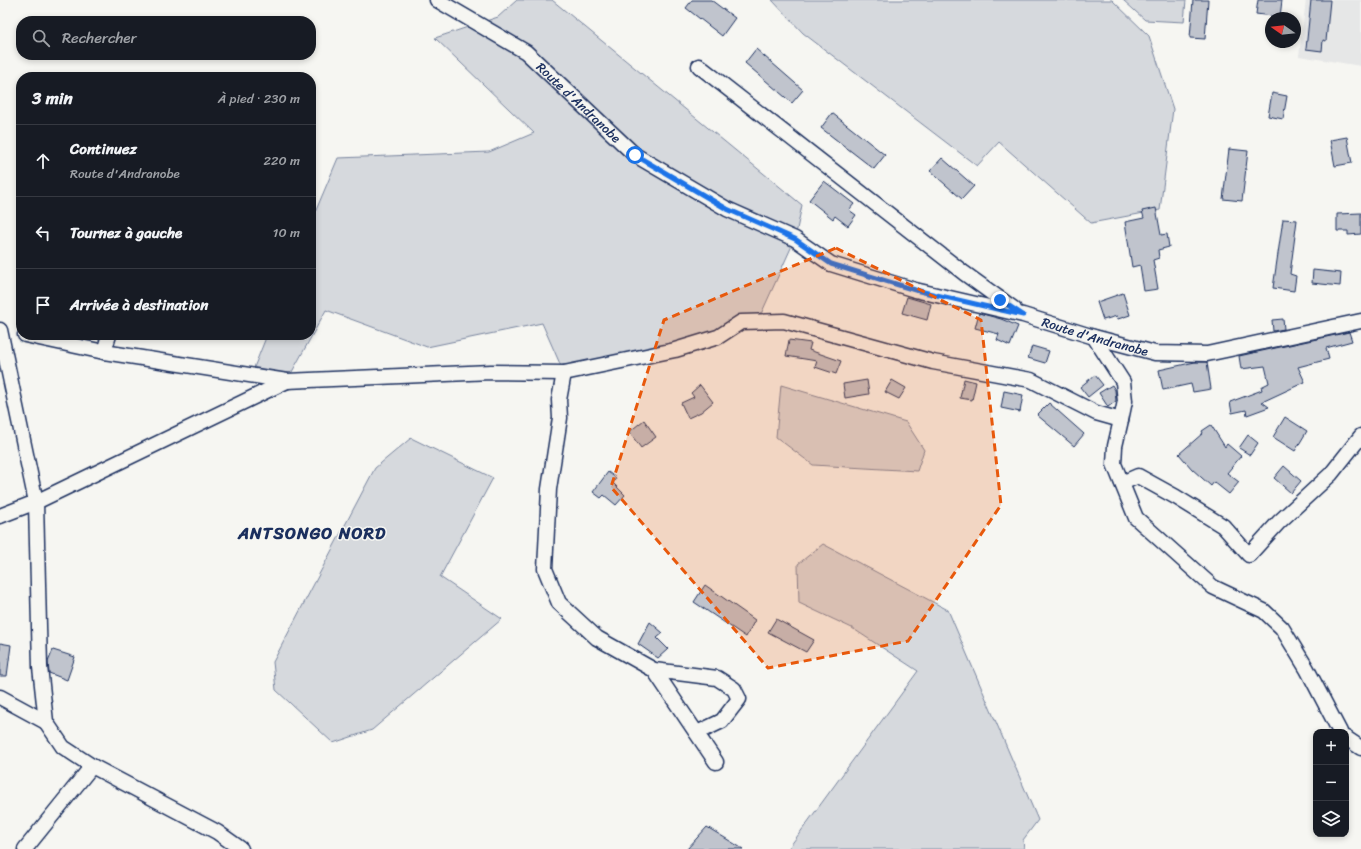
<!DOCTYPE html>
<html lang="fr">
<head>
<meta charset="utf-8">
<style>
  :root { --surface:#171b24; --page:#242831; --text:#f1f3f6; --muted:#9ea1a6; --line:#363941 }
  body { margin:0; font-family:Sriracha,sans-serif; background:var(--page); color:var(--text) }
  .controls { position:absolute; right:12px; bottom:12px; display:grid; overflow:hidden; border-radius:8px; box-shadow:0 2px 6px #0003 }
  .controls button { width:36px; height:36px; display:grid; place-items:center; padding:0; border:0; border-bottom:1px solid var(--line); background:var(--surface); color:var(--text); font:20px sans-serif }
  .compass { position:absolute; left:1265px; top:12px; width:36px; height:36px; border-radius:50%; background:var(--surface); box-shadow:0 2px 6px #0003; rotate:284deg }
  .stop { position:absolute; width:12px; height:12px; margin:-9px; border:3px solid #1a73e8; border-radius:50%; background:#fff }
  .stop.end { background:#1a73e8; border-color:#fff; box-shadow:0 1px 4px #0008 }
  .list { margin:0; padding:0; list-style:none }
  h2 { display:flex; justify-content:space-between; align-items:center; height:52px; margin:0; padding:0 16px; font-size:17px }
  h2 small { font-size:13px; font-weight:400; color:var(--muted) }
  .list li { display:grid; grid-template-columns:26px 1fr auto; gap:12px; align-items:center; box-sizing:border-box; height:72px; padding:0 16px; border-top:1px solid var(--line) }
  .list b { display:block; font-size:15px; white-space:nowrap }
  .list p { margin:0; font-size:13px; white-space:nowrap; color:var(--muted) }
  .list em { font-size:13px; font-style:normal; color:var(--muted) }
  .icon { flex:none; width:22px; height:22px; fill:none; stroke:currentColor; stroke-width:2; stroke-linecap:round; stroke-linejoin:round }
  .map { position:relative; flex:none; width:1361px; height:849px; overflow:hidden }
  .search { position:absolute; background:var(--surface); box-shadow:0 2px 6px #0003; left:16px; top:16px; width:300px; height:44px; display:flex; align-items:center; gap:10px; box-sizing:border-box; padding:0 14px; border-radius:16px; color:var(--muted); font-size:15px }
  .panel { position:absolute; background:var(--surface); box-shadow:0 2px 6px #0003; left:16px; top:72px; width:300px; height:268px; border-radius:16px }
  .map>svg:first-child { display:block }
  .built { fill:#e6e7e7 }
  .green { fill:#d6d9dd; stroke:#78849e }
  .building { fill:#c0c4cd; stroke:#1b2f5e }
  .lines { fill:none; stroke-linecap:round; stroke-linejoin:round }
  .street-casing { stroke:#1b2f5e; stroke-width:17 }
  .street { stroke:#f6f6f2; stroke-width:14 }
  .route { stroke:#1a73e8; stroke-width:5 }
  .marked { fill:#e8590c; fill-opacity:0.2; stroke:#e8590c; stroke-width:3; stroke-dasharray:8 5; stroke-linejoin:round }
  .labels { text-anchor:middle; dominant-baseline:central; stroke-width:3; stroke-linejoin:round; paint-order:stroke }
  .street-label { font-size:13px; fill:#1b2f5e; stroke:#f6f6f2 }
  .district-label { font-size:17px; font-weight:bold; letter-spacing:1px; fill:#1b2f5e; stroke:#f6f6f2 }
</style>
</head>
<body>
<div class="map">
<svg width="1361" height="849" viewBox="0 0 1361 849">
  <rect width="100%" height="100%" fill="#f6f6f2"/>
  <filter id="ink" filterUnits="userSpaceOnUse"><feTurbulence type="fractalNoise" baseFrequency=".025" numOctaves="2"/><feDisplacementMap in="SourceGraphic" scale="8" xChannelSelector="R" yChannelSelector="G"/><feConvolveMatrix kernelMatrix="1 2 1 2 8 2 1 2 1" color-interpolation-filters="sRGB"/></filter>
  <g filter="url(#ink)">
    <path class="built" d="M1306,0h55v66l-62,-10z"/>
    <path class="green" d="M517,0h35l250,205 -7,34 -33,73 -21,10 -23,15 -154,36 -22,-50 -115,24 -101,-37 -39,71 -36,-6 16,-40h44v-113l27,-64 151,-6 45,-19 -99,-95 63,-21z
      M772,0h340l37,36 24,73 -13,101 -69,13 -92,-81 -22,24 -174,-133z
      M1123,0h63l-2,22 -39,-2z
      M781,385l125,37 18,28 -7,21 -104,-6 -37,-28z
      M411,438l82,40 -53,99 62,42 -130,111 -39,13 -57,-53 -3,-28 102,-194z
      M823,544l125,66 90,210 -15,20 1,9h-236l130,-178 -66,-43 -53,-25 -1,-39z"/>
    <path class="building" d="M692,0h19l24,18 -13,18 -36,-28z
      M1193,0h15l-3,39 -15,-1z
      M1258,0h24l-2,17 -24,-3z
      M1311,0h19l-4,41 -3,-1 -1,11 -16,-2z
      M756,49l47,41 -11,13 -47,-40z
      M1272,93l15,3 -4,23 -15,-3z
      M832,113l53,42 -11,14 -53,-41z
      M1347,137l5,26 -17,3 -5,-26z
      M1229,149l19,2 -6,50 -19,-2z
      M942,158l32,28 -12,13 -32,-28z
      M824,181l30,23 -5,6 7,5 -8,11 -13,-10 -2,3 -24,-19z
      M1156,208l5,27 6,-1 2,13 -11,3 1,8 -6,2 5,29 -14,2 -4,-26 -8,2 -7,-45 19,-4 -2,-7z
      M1361,213v21l-13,1v-4h-11v-17z
      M1283,219l14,1 -7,54 6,2 -2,15 -21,-3z
      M1313,270l28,3 -1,13 -28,-3z
      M1123,293l7,22 -12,4 -1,-3 -14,4 -6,-18z
      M907,297l24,7 -4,16 -25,-7z
      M979,313l22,6 17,7 -8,20 -13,-6 2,-6 -24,-6z
      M1283,319l1,10 -11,2 -1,-11z
      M1349,332l3,9 -26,7 3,11 -31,8 7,15 -43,20 7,5 -22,8 -1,-5 -14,3 -2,-11 32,-12 -1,-3 8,-4 -4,-17 -24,3 -2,-13z
      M789,340l22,3 -2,7 32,11 -5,13 -21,-7 2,-6 -31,-5z
      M1032,346l17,5 -4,12 -17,-5z
      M1195,362h12l4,27 -18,3 -2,-8 -28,6 -4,-20z
      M1095,375l8,10 -15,12 -8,-10z
      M964,379l12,3 -4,18 -12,-2z
      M867,380l2,14 -24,4 -2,-14z
      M892,380l14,8 -7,11 -14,-7z
      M700,385l13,17 -12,10 -13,6 -7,-15 13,-6 -3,-4z
      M1112,385l3,5 1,11 -8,6 -9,-14z
      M1004,391l19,4 -3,17 -19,-4z
      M1049,403l35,31 -10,12 -37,-31z
      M1285,417l22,14 -12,20 -22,-14z
      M644,420l12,17 -15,11 -12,-16z
      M1211,425l14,22 2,-3 14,12 -14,17 12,9 -10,12 -15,-12 -3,4 -19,-17 -13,-15 24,-21 -1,-2z
      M1248,435l10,8 -8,12 -11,-7z
      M1284,466l17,15 -10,12 -17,-15z
      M608,472l8,6 -3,5 12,12 -9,10 -12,-10 -3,3 -8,-6z
      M705,585l50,35 -9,17 -52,-35z
      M776,619l38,21 -8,12 -38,-20z
      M650,622l13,11 -6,5 11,11 -10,9 -20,-14z
      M0,643l11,2 -4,31h-7z
      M53,650l22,7 -8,23 -18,-7 -1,-11z
      M707,827l36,22h-56z"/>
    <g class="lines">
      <defs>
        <g id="street">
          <path id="s1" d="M437,0l89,52 109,103 92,54 68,30 36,25 84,26 108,25 71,22 61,16 52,1 154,-33"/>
          <path d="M699,66l265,207 50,36"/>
          <path d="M0,330l36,172 4,165 6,55 17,25 29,19 125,66 24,17"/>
          <path d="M25,335l79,17 183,29 204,-9 73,1 111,-23 43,-13 23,-15 43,-1 149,41 98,18 65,33 25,7 4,-19 -2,-19 -29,-45"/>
          <path d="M104,352l5,-17"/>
          <path d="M564,373l-5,27 1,18 -11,71 -4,80 14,34 38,35 57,32 63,8 17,11 5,10 -17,22 -25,12"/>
          <path d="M1121,420l-6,26 -1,18 22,54 77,69 51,24 18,17 25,41 33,63"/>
          <path d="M1122,483l16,-7 38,21 47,29 26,29 30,-33 52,-48 30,-38"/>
          <path d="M0,516l36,-14 251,-121"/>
          <path d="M654,670l62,92"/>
          <path d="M0,697l46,25"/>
          <path d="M1346,738l15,10"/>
          <path d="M25,849l67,-83"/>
        </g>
      </defs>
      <use href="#street" class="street-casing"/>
      <use href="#street" class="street"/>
    </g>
  </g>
  <g class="lines" filter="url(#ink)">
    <path class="route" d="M635,155l92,54 68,30 36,25 84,26 108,25 -23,-15"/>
  </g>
  <path class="marked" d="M836,248l145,72 20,185 -93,136 -140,27 -157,-181 53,-167z"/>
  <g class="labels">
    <g class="street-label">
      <text stroke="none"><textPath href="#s1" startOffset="176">Route d'Andranobe</textPath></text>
      <text stroke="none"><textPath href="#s1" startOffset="752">Route d'Andranobe</textPath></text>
    </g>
    <g class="district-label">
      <text x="312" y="533">ANTSONGO NORD</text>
    </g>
  </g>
</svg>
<div class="controls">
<button>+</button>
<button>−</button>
<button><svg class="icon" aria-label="layers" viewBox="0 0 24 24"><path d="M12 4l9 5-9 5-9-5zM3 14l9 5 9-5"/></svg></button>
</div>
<svg class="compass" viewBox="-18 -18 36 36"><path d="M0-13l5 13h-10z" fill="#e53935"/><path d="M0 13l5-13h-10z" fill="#9ea1a6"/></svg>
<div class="stop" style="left:635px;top:155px"></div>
<div class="stop end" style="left:1000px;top:300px"></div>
<div class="search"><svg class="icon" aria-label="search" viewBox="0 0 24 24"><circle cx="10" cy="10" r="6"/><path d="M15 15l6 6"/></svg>Rechercher</div>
<section class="panel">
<h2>3 min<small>À pied · 230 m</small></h2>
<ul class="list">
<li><svg class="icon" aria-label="ahead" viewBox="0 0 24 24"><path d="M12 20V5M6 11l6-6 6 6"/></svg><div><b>Continuez</b><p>Route d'Andranobe</p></div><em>220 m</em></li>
<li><svg class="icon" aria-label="left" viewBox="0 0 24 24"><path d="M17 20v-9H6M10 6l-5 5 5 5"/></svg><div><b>Tournez à gauche</b></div><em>10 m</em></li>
<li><svg class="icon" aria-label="arrive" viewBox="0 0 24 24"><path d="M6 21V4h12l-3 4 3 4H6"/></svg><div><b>Arrivée à destination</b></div></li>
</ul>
</section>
</div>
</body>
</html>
